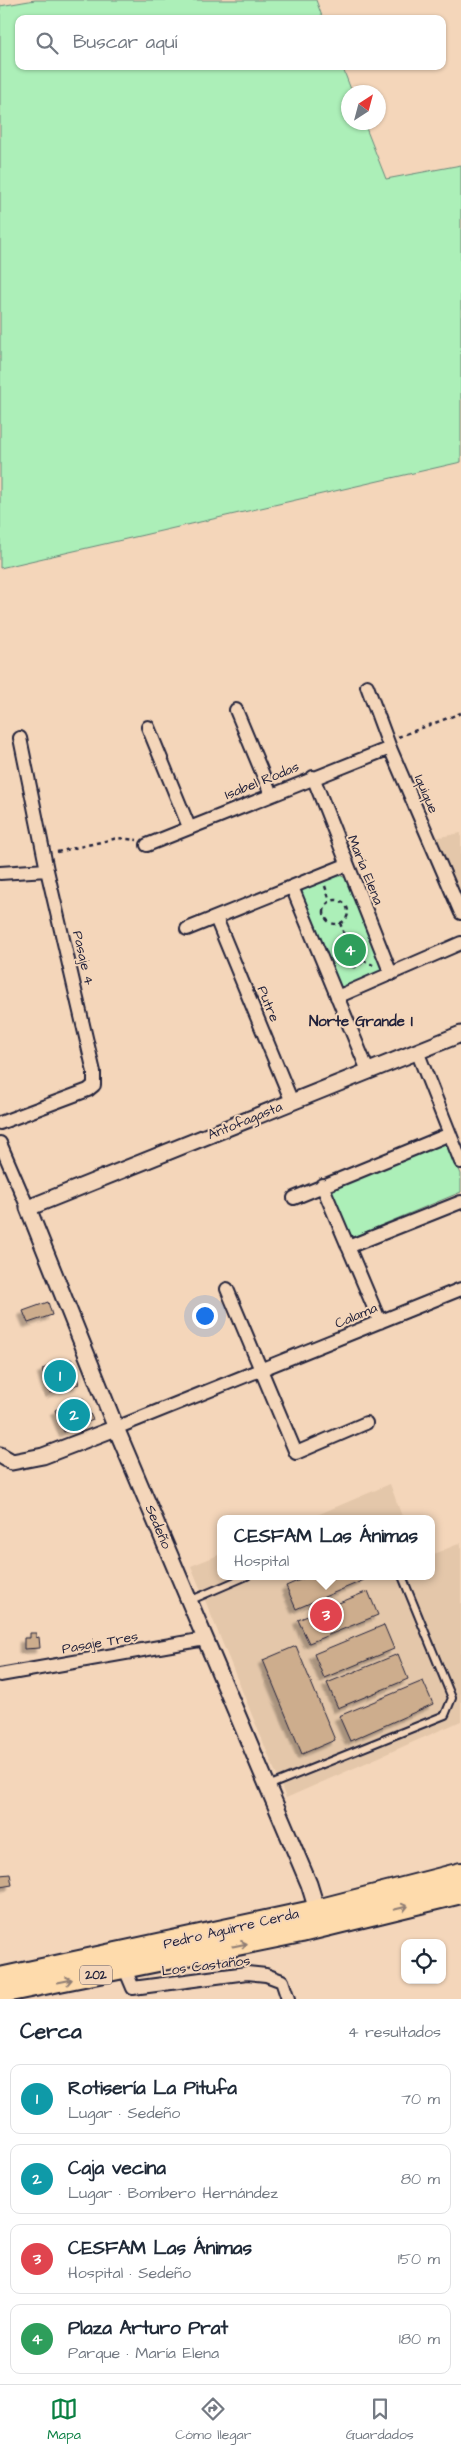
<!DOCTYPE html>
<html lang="es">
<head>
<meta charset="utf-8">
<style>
  :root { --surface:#fff; --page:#f6f6f7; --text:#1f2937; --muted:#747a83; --line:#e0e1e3; --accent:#0b8043 }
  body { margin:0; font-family:"Architects Daughter",sans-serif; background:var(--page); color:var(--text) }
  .controls { position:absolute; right:15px; bottom:15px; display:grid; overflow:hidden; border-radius:10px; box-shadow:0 1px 4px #0004 }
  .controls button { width:45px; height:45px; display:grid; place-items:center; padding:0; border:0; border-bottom:1px solid var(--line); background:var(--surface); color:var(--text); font:25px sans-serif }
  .compass { position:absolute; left:341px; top:85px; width:45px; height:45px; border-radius:50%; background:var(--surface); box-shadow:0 1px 4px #0004; rotate:36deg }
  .you { position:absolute; left:204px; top:1315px; width:18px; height:18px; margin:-12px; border:4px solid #fff; border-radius:50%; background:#1a73e8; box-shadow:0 0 0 8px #1a73e833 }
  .badge { display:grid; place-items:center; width:32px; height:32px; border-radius:50%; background:var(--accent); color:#fff; font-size:16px; font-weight:700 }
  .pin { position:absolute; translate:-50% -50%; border:2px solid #fff; box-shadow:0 1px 5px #0006 }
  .popup { position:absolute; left:217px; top:1515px; width:218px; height:65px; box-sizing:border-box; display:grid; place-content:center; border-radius:10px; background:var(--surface); filter:drop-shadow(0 1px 4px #0005); font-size:16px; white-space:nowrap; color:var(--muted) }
  .popup b { font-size:19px; color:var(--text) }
  .popup::after { content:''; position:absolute; left:50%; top:100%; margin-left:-10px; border:10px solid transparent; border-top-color:var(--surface) }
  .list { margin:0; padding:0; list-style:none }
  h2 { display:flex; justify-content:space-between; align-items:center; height:65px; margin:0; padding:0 20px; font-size:21px }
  h2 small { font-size:16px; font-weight:400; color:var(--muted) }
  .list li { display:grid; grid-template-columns:32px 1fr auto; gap:15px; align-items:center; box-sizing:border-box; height:70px; margin:0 10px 10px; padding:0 10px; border:1px solid var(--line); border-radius:10px }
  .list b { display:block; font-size:19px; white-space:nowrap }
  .list p { margin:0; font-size:16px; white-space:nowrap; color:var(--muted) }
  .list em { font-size:16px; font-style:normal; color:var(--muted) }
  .icon { flex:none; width:28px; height:28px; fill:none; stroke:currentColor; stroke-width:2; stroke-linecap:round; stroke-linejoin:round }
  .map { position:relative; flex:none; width:461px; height:1999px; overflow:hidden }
  .search { position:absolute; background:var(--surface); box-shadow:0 1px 4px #0004; left:15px; right:15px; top:15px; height:55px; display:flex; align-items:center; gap:12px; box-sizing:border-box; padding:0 18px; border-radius:10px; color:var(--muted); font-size:19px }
  .sheet { height:385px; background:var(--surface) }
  nav { display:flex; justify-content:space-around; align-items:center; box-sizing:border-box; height:70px; border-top:1px solid var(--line); background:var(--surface); font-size:14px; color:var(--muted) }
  nav a { display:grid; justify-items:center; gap:2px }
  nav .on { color:var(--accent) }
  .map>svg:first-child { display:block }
  .built { fill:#e4c7aa }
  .green { fill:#acefb8; stroke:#67887a }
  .building { fill:#cdad8d; stroke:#22223b; filter:url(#shadow) }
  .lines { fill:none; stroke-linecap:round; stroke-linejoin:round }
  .service-casing { stroke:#22223b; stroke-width:10 }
  .minor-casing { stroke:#22223b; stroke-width:16 }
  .tertiary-casing { stroke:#22223b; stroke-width:19 }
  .trunk-casing { stroke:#22223b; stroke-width:24 }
  .path { stroke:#22223b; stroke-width:2.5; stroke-dasharray:4 4; stroke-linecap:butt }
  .service { stroke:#f4d6ba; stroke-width:6 }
  .minor { stroke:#f4d6ba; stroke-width:12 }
  .tertiary { stroke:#f4d6ba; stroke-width:15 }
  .trunk { stroke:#fedbac; stroke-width:20 }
  .oneway { stroke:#907e74 }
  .labels { text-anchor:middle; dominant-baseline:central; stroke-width:4; stroke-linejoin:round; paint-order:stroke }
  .shield { fill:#f4d6ba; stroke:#615861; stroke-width:1 }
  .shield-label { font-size:12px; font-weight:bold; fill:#22223b }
  .street-label { font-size:14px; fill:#22223b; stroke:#f4d6ba }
  .neighbourhood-label { font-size:15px; font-weight:bold; fill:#22223b; stroke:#f4d6ba }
</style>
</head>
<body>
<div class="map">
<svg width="461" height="1999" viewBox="0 0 461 1999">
  <defs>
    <filter id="shadow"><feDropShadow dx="-4.5" dy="4.5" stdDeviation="1" flood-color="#0004"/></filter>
  </defs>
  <rect width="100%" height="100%" fill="#f4d6ba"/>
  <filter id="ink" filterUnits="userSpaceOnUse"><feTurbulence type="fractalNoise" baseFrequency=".02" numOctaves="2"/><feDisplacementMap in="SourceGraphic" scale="10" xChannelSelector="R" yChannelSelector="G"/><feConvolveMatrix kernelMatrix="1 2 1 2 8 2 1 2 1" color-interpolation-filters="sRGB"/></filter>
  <g filter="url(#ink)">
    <path class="built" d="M461,833v67l-27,-62z
      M390,1484l13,35h-95l35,-15z
      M461,1543v178l-175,77 -95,-232 30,-12v22h210v-21z"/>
    <path class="green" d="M35,0h281l7,19h-304v47h323l10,26h-4v30l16,1 22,56 75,-14v297l-461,106v-562z
      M337,874l11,5 36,89 -2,8 -38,15 -5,-3 -39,-91 3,-8z
      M441,1142l7,3 13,29v18l-108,45 -5,-7 -16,-38 5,-8z"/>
    <path class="building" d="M48,1302l4,13 -24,8 -5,-12z
      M71,1359l8,25 -29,9 -8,-24z
      M83,1398l10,22 -29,12 -9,-22z
      M309,1576h54l1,4 -68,29 -10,-23z
      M368,1591l10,24 -69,28 -11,-23z
      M384,1625l10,24 -70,29 -10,-24z
      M30,1633h6v5l3,-1 1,11 -16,1v-11h6z
      M296,1646l39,94 -33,14 -39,-94z
      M398,1654l10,25 -70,29 -11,-25z
      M423,1681l10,23 -83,37 -11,-25z
      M10,1874l2,11 -12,2v-12z"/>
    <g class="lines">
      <defs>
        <path id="service" d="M189,1601l58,-25
          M268,1786l177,-71 7,-17 -50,-122"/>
        <path id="minor" d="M367,686l23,62 71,165
          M236,710l35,84
          M148,727l41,100
          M313,777l78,197
          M147,845l243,-97
          M0,873l47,-3
          M292,887l76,184
          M216,918l76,184
          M187,929l159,-64
          M337,997l124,-54
          M417,1051l44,111
          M0,1123l88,-33 6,-5v-13l-47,-202 -27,-132
          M0,1143l28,65
          M322,1185l58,137
          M294,1198l156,-64
          M348,1247l113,-45
          M227,1289l69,164 70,-30
          M116,1428l345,-139
          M0,1675l205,-36
          M125,1969l8,19 114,-15 19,2 16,6 6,18"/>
        <path id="tertiary" d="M0,1455l12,7 31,-6 73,-28
          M317,1910l-8,-26 -193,-456 -88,-220 433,-174"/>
        <path id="trunk" d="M0,1978l317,-68 144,-37
          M0,1993l301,-61 160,-39"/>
      </defs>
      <use href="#service" class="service-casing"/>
      <use href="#minor" class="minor-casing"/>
      <use href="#tertiary" class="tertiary-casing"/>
      <use href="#trunk" class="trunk-casing"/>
      <path class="path" d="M398,737l63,-24
        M57,852l61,-14 19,2
        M325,886l5,15
        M324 912a12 12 0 1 1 24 0a12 12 0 1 1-24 0Z
        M340,923l8,22
        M342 956a11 11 0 1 1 22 0a11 11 0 1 1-22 0Z
        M363,960l10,5"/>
      <use href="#service" class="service"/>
      <use href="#minor" class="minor"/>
      <use href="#tertiary" class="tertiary"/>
      <use href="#trunk" class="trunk"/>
    </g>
    <defs><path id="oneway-shaft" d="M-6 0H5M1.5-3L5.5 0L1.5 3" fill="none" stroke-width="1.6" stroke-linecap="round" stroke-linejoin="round" transform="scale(1.25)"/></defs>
    <g class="oneway">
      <use href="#oneway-shaft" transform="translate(401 1908) rotate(-14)"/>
      <use href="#oneway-shaft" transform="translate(240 1945) rotate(-12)"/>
      <use href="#oneway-shaft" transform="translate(65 1981) rotate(-11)"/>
    </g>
  </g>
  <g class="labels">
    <rect class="shield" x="80" y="1965.5" width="32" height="19" rx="4"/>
    <g class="shield-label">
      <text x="96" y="1975">202</text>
    </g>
    <g class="street-label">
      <text transform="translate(262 781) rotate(-22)">Isabel Rodas</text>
      <text transform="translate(426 794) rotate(67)">Iquique</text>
      <text transform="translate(365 870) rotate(68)">María Elena</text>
      <text transform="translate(83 958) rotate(77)">Pasaje 4</text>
      <text transform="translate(268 1004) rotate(68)">Putre</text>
      <text transform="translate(245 1121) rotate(-22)">Antofagasta</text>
      <text transform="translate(356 1316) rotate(-23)">Calama</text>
      <text transform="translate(158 1527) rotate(67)">Sedeño</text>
      <text transform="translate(100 1643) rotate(-10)">Pasaje Tres</text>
      <text transform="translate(231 1929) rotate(-13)">Pedro Aguirre Cerda</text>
      <text transform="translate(206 1966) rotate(-7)">Los Castaños</text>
    </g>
    <g class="neighbourhood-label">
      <text x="361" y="1021">Norte Grande I</text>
    </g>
  </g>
</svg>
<div class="controls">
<button><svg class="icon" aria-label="locate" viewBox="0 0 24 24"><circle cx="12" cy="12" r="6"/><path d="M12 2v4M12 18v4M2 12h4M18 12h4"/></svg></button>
</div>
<svg class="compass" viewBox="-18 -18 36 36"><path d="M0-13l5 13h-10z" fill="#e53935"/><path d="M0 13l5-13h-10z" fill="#747a83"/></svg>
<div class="you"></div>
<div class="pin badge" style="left:60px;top:1376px;background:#0f9aa8">1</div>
<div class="pin badge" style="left:74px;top:1415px;background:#0f9aa8">2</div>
<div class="pin badge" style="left:326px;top:1615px;background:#e0444e">3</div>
<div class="popup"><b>CESFAM Las Ánimas</b>Hospital</div>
<div class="pin badge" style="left:350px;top:950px;background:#2e9e5b">4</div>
<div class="search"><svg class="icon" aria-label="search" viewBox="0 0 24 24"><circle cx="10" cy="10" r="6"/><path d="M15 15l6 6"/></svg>Buscar aquí</div>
</div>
<section class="sheet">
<h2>Cerca<small>4 resultados</small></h2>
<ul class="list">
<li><span class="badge" style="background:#0f9aa8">1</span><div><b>Rotisería La Pitufa</b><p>Lugar · Sedeño</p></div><em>70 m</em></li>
<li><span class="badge" style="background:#0f9aa8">2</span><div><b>Caja vecina</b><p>Lugar · Bombero Hernández</p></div><em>80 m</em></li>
<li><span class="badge" style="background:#e0444e">3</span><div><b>CESFAM Las Ánimas</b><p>Hospital · Sedeño</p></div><em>150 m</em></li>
<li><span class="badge" style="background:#2e9e5b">4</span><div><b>Plaza Arturo Prat</b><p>Parque · María Elena</p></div><em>180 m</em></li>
</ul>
</section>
<nav>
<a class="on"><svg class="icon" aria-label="map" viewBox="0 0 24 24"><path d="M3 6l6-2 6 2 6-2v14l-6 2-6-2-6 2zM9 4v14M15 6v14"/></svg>Mapa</a>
<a><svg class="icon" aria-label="directions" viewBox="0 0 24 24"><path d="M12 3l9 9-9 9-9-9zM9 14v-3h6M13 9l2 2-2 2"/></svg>Cómo llegar</a>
<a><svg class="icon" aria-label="saved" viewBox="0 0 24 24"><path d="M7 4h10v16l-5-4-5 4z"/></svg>Guardados</a>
</nav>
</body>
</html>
